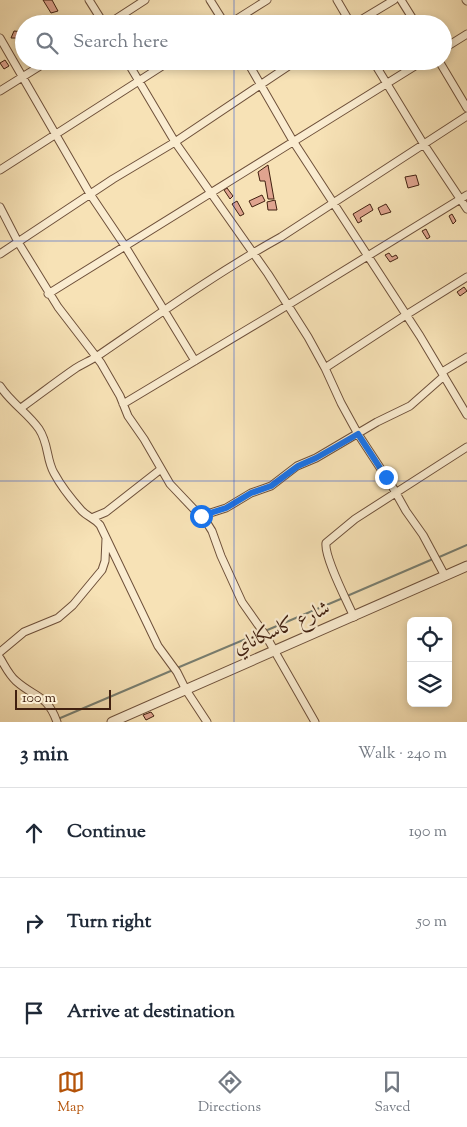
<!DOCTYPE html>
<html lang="en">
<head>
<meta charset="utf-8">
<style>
  :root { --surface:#fff; --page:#f6f6f7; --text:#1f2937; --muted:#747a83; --line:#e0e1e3; --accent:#b45309 }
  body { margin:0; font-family:"Sorts Mill Goudy",Amiri,serif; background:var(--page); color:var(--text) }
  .controls { position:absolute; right:15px; bottom:15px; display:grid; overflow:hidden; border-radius:8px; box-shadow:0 2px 8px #0003 }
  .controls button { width:45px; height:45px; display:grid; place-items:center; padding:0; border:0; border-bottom:1px solid var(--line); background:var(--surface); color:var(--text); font:25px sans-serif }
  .scale { position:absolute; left:15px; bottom:12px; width:96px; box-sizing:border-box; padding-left:5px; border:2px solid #412010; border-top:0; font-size:14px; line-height:18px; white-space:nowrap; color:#412010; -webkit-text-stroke:4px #faecd0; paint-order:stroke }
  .stop { position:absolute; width:15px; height:15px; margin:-11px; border:4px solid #1a73e8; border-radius:50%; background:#fff }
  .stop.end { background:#1a73e8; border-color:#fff; box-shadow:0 1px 5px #0008 }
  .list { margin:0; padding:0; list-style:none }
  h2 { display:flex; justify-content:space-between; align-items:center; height:65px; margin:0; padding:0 20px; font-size:21px }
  h2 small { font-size:16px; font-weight:400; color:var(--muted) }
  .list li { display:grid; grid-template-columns:32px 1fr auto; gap:15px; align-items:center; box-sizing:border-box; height:90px; padding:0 20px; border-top:1px solid var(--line) }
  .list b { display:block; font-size:19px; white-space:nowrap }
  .list em { font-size:16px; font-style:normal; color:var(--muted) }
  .icon { flex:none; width:28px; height:28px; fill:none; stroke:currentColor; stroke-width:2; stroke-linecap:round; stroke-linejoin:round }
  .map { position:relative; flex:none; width:467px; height:722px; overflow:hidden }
  .search { position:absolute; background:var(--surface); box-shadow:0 2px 8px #0003; left:15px; right:15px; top:15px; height:55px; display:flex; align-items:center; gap:12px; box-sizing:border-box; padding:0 18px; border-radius:28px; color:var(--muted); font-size:19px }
  .sheet { height:335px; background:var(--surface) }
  nav { display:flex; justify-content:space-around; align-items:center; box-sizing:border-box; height:70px; border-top:1px solid var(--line); background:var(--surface); font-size:14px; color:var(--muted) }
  nav a { display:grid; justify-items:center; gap:2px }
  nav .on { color:var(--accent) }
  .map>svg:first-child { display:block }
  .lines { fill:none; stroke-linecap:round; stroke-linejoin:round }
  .stream { stroke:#787e70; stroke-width:2 }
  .building { fill:#dfa48f; stroke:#412010 }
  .minor-casing { stroke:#6e503a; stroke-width:9 }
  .tertiary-casing { stroke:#6e503a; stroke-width:11 }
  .minor { stroke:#faecd0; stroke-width:7 }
  .tertiary { stroke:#faecd0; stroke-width:9 }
  .route { stroke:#1a73e8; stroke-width:6 }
  .grid { fill:none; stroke:#1d4ed8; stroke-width:1; stroke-opacity:0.55 }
  .labels { text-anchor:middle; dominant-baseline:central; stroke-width:4.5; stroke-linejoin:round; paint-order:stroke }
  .street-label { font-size:20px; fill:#412010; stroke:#faecd0 }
</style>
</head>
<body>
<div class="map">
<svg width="467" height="722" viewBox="0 0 467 722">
  <rect width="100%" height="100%" fill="#f7e2b6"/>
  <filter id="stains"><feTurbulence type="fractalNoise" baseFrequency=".004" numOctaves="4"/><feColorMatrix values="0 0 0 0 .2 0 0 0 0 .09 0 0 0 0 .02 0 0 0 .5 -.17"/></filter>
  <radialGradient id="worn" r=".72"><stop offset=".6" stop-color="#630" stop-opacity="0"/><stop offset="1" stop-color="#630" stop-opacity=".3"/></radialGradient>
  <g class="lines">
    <path class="stream" d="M437,558l30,-13
      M347,596l86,-37
      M265,631l78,-33
      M177,668l83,-35
      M58,719l115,-49"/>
  </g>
  <path class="building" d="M43,0h9l6,11 -7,2z
    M14,31l10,1v6h-13z
    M5,60l4,6 -5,3 -4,-6z
    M268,165l6,34h-6l-3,-18h-5l-2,-9z
    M416,175l3,10 -11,3 -3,-11z
    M227,188l6,8 -3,3 -6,-9z
    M262,195l3,6 -13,6 -3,-6z
    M275,200l2,10h-9l-1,-8z
    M237,201l7,13 -4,2 -8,-12z
    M370,204l3,6 -13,8 2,3 -4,2 -5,-9z
    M386,204l5,8 -10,3 -3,-7z
    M452,214l4,7 -3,3 -4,-8z
    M426,229l4,8 -3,2 -5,-8z
    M389,253l3,4 4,-2 2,3 -8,4 -5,-7z
    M464,287l3,4 -7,5 -3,-4z
    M151,712l3,4 -8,4 -3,-5z"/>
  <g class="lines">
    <defs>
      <path id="minor" d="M89,0l15,24
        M210,0l15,24
        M337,0l14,24
        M401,0l15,24
        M466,0l1,1
        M108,24l37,-24
        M229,24l38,-24
        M354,24l40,-24
        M0,38l90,156 35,52 70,115
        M443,49l24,-15
        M127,61l48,81 93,132 40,63 17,31 16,35 17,31 34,52 14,25 17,24 22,41
        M247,61l46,80 127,195 47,79
        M296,61l-121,81 -62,37 -95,63 40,65 43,56 19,33 8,20 16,23 26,45 37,39 5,8 9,25 21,46 24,34 49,86
        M373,61l50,82 44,66
        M439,61l28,47
        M0,91l48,-30
        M0,170l170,-109
        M0,207l18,35 -18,12
        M48,294l375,-233
        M325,368l81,-53 61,-38
        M442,372l25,-15
        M0,386c11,17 28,27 39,43 10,15 7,30 15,44 7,13 18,27 28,38 6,6 12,7 18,14l58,121 19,26 9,18 21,32
        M123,404l165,-99 179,-110
        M21,408c18,-13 36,-27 55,-40 8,-5 16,-8 23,-13 60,-41 119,-83 182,-118l186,-121
        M201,516l25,-8 25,-15 20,-7 26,-20 19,-8 61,-36 33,-16 34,-30
        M94,517l12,-5 55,-43
        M354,617c-7,-16 -30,-60 -28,-74l29,-24 112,-72
        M0,652l24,-20 34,-14 15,-13 29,-35 3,-9 1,-22
        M0,658c5,8 9,17 16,23 19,17 31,13 41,41"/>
      <path id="tertiary" d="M112,722l355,-156"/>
    </defs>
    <use href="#minor" class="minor-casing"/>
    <use href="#tertiary" class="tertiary-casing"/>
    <use href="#minor" class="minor"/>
    <use href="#tertiary" class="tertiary"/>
  </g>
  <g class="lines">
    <path class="route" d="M201,516l25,-8 25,-15 20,-7 27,-20 18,-8 42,-24 28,43"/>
  </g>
  <path class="grid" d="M234,0v24M234,61v661M0,241h467M0,481h467"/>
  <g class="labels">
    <g class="street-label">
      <text transform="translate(282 629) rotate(-24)">شارع كاسكاناي</text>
    </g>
  </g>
  <rect width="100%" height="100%" filter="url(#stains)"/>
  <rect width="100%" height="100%" fill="url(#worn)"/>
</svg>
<div class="controls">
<button><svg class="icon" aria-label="locate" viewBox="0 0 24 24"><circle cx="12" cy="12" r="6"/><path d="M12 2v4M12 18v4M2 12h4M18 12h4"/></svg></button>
<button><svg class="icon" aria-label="layers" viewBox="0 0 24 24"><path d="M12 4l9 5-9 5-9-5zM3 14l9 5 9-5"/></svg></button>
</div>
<div class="scale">100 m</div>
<div class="stop" style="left:201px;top:516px"></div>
<div class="stop end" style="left:386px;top:477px"></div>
<div class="search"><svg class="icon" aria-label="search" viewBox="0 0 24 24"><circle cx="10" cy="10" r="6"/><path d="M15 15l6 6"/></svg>Search here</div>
</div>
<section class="sheet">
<h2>3 min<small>Walk · 240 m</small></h2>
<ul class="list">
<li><svg class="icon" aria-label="ahead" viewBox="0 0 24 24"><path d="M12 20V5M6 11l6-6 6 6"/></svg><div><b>Continue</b></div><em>190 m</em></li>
<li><svg class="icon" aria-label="right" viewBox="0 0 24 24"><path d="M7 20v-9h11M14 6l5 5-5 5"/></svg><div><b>Turn right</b></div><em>50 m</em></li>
<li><svg class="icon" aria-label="arrive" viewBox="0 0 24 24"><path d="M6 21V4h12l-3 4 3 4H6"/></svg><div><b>Arrive at destination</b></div></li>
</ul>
</section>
<nav>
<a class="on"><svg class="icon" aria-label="map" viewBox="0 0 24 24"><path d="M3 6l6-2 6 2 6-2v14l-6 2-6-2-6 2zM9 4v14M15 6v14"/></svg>Map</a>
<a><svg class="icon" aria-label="directions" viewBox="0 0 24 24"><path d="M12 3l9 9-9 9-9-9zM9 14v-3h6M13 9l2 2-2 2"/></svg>Directions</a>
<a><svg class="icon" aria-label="saved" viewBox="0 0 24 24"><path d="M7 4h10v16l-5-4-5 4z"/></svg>Saved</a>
</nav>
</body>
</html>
